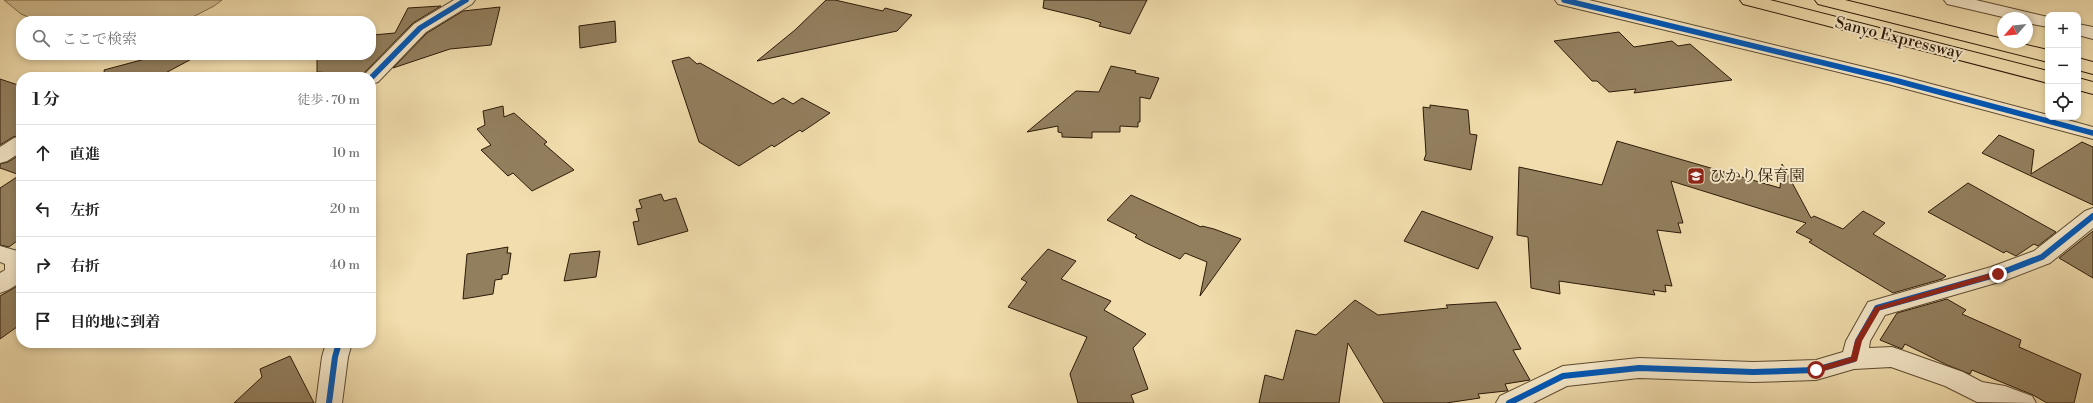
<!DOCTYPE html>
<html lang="ja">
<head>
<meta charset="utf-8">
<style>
  :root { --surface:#fff; --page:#f6f6f6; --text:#222; --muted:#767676; --line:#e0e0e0 }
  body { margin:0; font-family:"Libre Bodoni","Noto Serif JP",serif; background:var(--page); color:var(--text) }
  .controls { position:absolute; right:12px; top:12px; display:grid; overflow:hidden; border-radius:8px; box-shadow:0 2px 6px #0003 }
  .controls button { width:36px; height:36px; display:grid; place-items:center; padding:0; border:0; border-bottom:1px solid var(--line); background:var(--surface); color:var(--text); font:20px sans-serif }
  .compass { position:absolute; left:1997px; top:12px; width:36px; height:36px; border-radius:50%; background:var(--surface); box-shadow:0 2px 6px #0003; rotate:242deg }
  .stop { position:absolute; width:12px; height:12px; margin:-9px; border:3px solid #8f2418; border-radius:50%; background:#fff }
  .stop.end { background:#8f2418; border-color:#fff; box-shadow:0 1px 4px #0008 }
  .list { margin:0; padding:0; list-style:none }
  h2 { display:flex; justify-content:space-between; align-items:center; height:52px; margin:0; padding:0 16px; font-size:17px }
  h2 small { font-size:13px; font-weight:400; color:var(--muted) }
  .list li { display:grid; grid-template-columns:26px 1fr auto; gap:12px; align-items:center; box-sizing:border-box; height:56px; padding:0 16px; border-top:1px solid var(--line) }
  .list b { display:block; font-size:15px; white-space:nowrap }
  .list em { font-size:13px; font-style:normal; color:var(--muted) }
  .icon { flex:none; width:22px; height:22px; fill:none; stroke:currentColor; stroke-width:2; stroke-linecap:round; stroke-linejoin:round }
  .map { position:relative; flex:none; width:2093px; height:403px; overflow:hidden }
  .search { position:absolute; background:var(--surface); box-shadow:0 2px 6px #0003; left:16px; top:16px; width:360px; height:44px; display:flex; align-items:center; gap:10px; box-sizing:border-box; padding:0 14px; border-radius:16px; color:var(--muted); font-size:15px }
  .panel { position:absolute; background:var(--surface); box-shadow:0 2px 6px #0003; left:16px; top:72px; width:360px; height:276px; border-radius:16px }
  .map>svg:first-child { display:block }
  .green { fill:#d0bc91; stroke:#7e6b4c }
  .building { fill:#927f5e; stroke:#2c1a08 }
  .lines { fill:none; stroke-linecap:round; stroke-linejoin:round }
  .minor-casing { stroke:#5d4b31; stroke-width:2 }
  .highway-casing { stroke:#2c1a08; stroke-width:2 }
  .minor { fill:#f6e9ca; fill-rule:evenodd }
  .highway { fill:#f1ddad; fill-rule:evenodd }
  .cycleway-far1-casing { stroke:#f6e9ca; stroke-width:8 }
  .cycleway-casing { stroke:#f6e9ca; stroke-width:9 }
  .cycleway-far1 { stroke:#0057b8; stroke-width:5.5 }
  .cycleway { stroke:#0057b8; stroke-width:6 }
  .route { fill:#8f2418 }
  .labels { text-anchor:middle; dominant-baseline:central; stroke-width:4; stroke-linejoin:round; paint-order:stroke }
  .street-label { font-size:16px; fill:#2c1a08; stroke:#f6e9ca }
  .poi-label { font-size:16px; fill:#2c1a08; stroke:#f6e9ca; text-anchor:start }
</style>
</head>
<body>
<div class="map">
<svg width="2093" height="403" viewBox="0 0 2093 403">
  <rect width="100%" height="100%" fill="#f1ddad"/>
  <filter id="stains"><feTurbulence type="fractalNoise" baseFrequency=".005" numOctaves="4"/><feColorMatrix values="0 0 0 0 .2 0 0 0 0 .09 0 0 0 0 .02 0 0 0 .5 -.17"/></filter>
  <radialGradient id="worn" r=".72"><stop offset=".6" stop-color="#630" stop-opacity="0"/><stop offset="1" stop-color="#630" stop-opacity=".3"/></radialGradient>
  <path class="green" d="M4,0h218l-8,6 -29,15h-147l-17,-7z"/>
  <path class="building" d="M826,0h9l48,11 2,-3 27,7 -15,16 -140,30 38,-31z
    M1044,0h103l-17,34 -31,-8 2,-3 -12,-4 -46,-11z
    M441,6l-28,17 -51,52 -45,-3v-17h54v-16l2,-4 22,-2 13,-25z
    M500,7l-9,38 -41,4 -57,19 34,-35 36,-22z
    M615,21l1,21 -36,6 -1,-22z
    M1619,32l15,15 38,-6 6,5 12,-2 42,36 -98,13 2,-4 -27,3 -12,-11h-5l-38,-40z
    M160,55h39l-41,22h-53l-1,-7z
    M689,57l8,7 3,-1 73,41 10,-6 10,6 9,-6 28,15 -28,19 -2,-2 -26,17 -2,-2 -33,21 -40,-24 -27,-81z
    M1111,66l25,5 -1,2 24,5 -9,21 -10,-2v25h-2v5l-18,-1v6h-28v6l-30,-1v-4l-4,-1v-6l-31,6 49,-41 23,1z
    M0,79l21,7v49l-8,2 -13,8z
    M1430,105l38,5 2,24 7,1 -6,35 -47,-10 2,-6 -3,-47 7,1z
    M503,106l1,11 10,-4 33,29 -3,2 30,26 -42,21 -19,-18 -5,3 -27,-26 10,-5 -14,-16 8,-4 -2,-14z
    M1999,135l35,15 -3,24 51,-32 11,5v58l-111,-52z
    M1617,141l163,47 2,-24 29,54 3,-2 29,13 20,-18 22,12 -12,11 73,42 -4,3 -49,14 -84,-51 3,-2 -16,-8 10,-9 -135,-42 12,42h-5l3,10 -24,-3 15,56 -7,-1 1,7 -13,-2 2,5 -96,-14 1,13 -29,-6 -3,-51 -11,-2 2,-68 83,18z
    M21,154v84l-12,9 -9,-2v-57l20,-13 -20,-7v-4l8,-2z
    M1968,183l88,49 -18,14 -4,-2 -18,12 -10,-5 -2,2 -76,-41z
    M661,194l3,7 12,-3 12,33 -50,14 -5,-23 6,-1 -3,-12 6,-1 -3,-8z
    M1131,195l70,32 1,-1 12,3 27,10 -41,57 7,-34 -22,-9 -5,6 -34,-16 -11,-6 2,-2 -30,-15z
    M1422,211l71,26 -15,32 -74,-28z
    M2093,231v47l-34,-20z
    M508,247l-1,6h4l-3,21 -6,1v4l-7,1 -2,14 -30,5 4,-45z
    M1048,249l28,12 -15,18 50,22 -7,9 42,24 -13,14 15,41 -17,6 3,8h-56l-8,-29 17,-37 -79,-30 19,-25 -6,-3z
    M600,251l-4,26 -32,4 6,-27z
    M21,284v40l-21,15v-43z
    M1947,299l19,11 -4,4 59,26 -2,7 62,27 -7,29h-27l-14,-8 -61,-25 -2,4 -23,-9 -42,-21 -3,5 -22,-9 17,-27z
    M1355,300l23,15 70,-7 -2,-3 50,-3 25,47 -8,1 17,30 -25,4 3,7h-2l-28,3 2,4 -34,5h-62l-36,-60 -9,60h-80l6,-28 18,5 13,-50 20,5z
    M290,356l24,47h-80l28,-26 -2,-8z"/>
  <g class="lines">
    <defs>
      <path id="minor" d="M454,0h21l-3,4 -46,28 -48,50 -7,2v-7h-9l52,-53z
        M1555,0h34l312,76 147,39v2h9l36,10v12l-205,-55 -330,-80z
        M1944,0h32l72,17v10l-21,-4v-5h-20l-60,-14z
        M2078,24l15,3v12l-15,-4z
        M21,136v16l-14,9 -7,2v-16l14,-9z
        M2093,208v20l-43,35 -44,17 -121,35 -15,26 -1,7 23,-1 9,3 62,22 19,10 23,4 27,10 4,7 -59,-1 -32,-16 -54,-19 -37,2 -38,11 -63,2 -114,-4 -72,8 -34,17h-37l4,-7 63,-30 76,-8 114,4 63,-2 27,-8 3,-11 22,-39 123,-35 43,-16 51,-40z
        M0,246l21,6v30l-13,8 -8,3v-20l5,-3v-6l-5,-2z
        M326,343h26l-4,14 -6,46h-26l6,-46z"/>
      <path id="highway" d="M1740,0h30l278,71v12l-305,-79z
        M1815,0h30l158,39v3h11l34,8v12l-230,-58z
        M2078,58l15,4v12l-15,-4z
        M2078,78l15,4v12l-15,-4z"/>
    </defs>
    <use href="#minor" class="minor-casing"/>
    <use href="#highway" class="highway-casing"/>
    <use href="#minor" class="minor"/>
    <use href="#highway" class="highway"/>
    <defs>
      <path id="cycleway-far1" d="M1564,0l330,80 199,53
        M371,78l49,-50 46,-28"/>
      <path id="cycleway" d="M329,403l6,-46 4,-14
        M1509,403l54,-27 76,-8 114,4 63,-2 38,-11 4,-18 19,-33 121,-34 44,-17 51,-41"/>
    </defs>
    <use href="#cycleway-far1" class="cycleway-far1-casing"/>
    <use href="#cycleway" class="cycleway-casing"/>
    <use href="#cycleway-far1" class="cycleway-far1"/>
    <use href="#cycleway" class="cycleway"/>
  </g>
  <path class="route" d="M1998,271l3,3 -1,2 -120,34 -18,31 -5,20 -41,12 -2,-1v-4l37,-11 4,-16 20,-34z"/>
  <defs>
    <symbol id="school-square" viewBox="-11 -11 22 22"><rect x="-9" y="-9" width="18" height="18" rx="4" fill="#8f2418" stroke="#f6e9ca"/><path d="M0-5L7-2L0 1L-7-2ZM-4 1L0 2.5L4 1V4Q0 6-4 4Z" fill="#fff"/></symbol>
  </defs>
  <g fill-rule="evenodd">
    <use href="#school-square" x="1686" y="166" width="20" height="20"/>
  </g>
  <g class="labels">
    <g class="street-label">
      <text transform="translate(1899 38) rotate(14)">Sanyo Expressway</text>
    </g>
    <g class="poi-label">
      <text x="1709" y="176">ひかり保育園</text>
    </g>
  </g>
  <rect width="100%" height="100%" filter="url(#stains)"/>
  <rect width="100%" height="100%" fill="url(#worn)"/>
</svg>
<div class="controls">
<button>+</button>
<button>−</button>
<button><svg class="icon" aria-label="locate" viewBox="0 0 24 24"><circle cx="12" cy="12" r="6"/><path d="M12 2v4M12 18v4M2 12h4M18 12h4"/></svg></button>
</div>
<svg class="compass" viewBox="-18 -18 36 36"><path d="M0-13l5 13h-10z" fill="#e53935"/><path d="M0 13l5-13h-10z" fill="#767676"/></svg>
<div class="stop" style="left:1816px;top:370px"></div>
<div class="stop end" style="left:1998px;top:274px"></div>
<div class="search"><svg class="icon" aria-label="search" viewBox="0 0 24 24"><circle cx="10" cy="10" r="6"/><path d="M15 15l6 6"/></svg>ここで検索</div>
<section class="panel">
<h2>1 分<small>徒歩 · 70 m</small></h2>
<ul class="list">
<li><svg class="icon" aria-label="ahead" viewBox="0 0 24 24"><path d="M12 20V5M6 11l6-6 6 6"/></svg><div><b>直進</b></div><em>10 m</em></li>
<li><svg class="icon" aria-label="left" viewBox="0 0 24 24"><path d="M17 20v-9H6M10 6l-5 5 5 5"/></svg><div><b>左折</b></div><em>20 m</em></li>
<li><svg class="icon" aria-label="right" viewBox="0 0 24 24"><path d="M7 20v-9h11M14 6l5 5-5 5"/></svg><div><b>右折</b></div><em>40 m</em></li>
<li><svg class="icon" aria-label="arrive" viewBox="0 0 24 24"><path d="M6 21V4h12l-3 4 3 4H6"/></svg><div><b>目的地に到着</b></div></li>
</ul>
</section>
</div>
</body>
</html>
